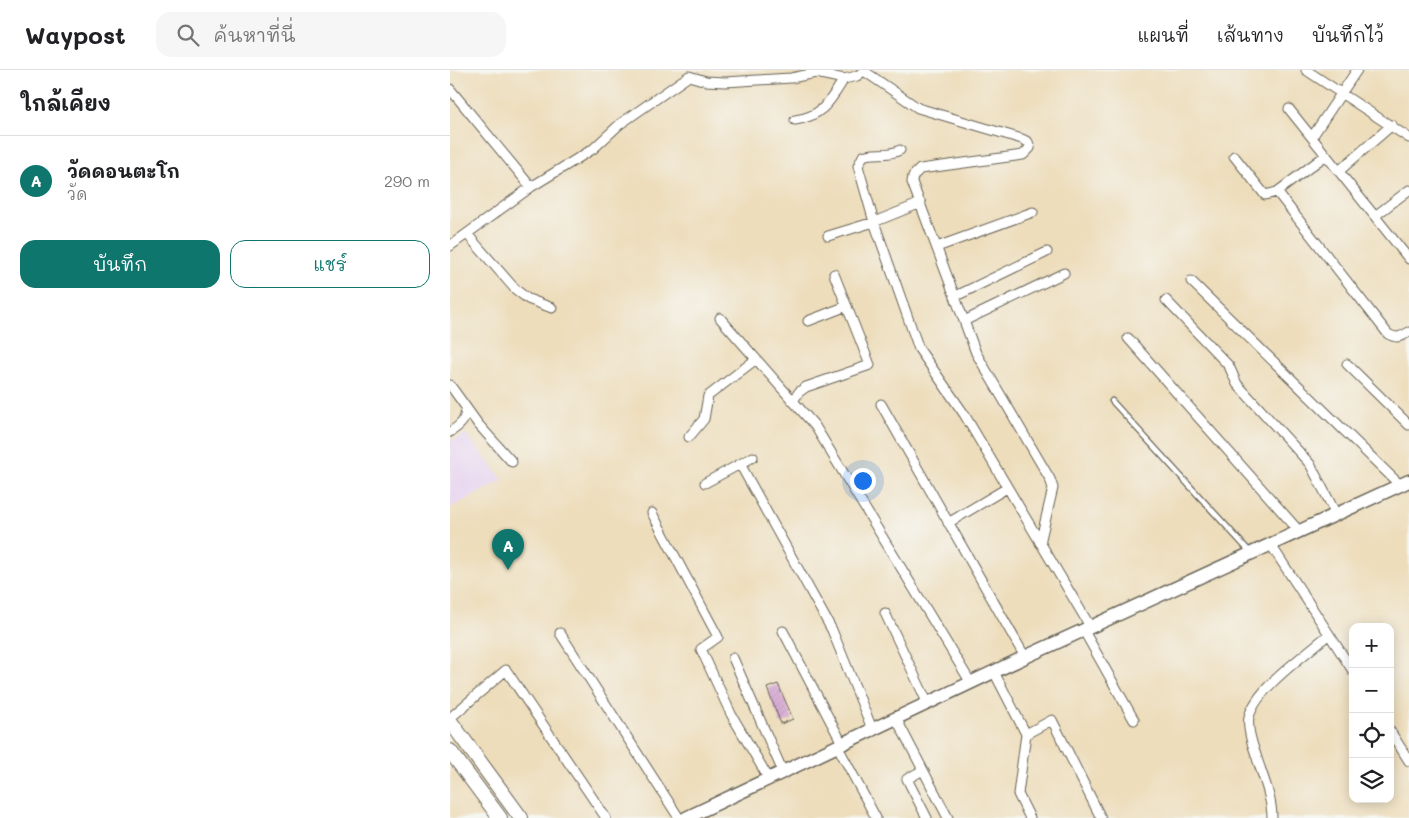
<!DOCTYPE html>
<html lang="th">
<head>
<meta charset="utf-8">
<style>
  :root { --surface:#fff; --page:#f6f6f6; --text:#202124; --muted:#757577; --line:#e0e0e0; --accent:#0f766e }
  body { margin:0; font-family:Mali,"Playpen Sans Thai",sans-serif; background:var(--page); color:var(--text) }
  .controls { position:absolute; right:15px; bottom:15px; display:grid; overflow:hidden; border-radius:10px; box-shadow:0 2px 12px #0003 }
  .controls button { width:45px; height:45px; display:grid; place-items:center; padding:0; border:0; border-bottom:1px solid var(--line); background:var(--surface); color:var(--text); font:25px sans-serif }
  .you { position:absolute; left:412px; top:410px; width:18px; height:18px; margin:-12px; border:4px solid #fff; border-radius:50%; background:#1a73e8; box-shadow:0 0 0 8px #1a73e833 }
  .badge { display:grid; place-items:center; width:32px; height:32px; border-radius:50%; background:var(--accent); color:#fff; font-size:16px; font-weight:700 }
  .pin { position:absolute; translate:-50% -41px; filter:drop-shadow(0 1px 2px #0008) }
  .pin::after { content:''; position:absolute; top:26px; width:18px; height:15px; background:inherit; clip-path:polygon(0 0,100% 0,50% 100%) }
  .list { margin:0; padding:0; list-style:none }
  h2 { display:flex; justify-content:space-between; align-items:center; height:65px; margin:0; padding:0 20px; font-size:21px }
  h2 small { font-size:16px; font-weight:400; color:var(--muted) }
  .list li { display:grid; grid-template-columns:32px 1fr auto; gap:15px; align-items:center; box-sizing:border-box; height:90px; padding:0 20px; border-top:1px solid var(--line) }
  .list b { display:block; font-size:19px; white-space:nowrap }
  .list p { margin:0; font-size:16px; white-space:nowrap; color:var(--muted) }
  .list em { font-size:16px; font-style:normal; color:var(--muted) }
  .actions { display:flex; gap:10px; padding:15px 20px }
  .actions a { flex:1; padding:11px 0; border:1px solid var(--accent); border-radius:15px; text-align:center; font-size:18px; color:var(--accent) }
  .actions .main { background:var(--accent); color:#fff }
  .icon { flex:none; width:28px; height:28px; fill:none; stroke:currentColor; stroke-width:2; stroke-linecap:round; stroke-linejoin:round }
  .map { position:relative; flex:none; width:959px; height:748px; overflow:hidden }
  header { display:flex; align-items:center; gap:30px; box-sizing:border-box; height:70px; padding:0 25px; background:var(--surface); border-bottom:1px solid var(--line) }
  header strong { font-size:24px }
  nav { display:flex; gap:28px; margin-inline-start:auto; font-size:18px }
  .search { width:350px; height:45px; background:var(--page); display:flex; align-items:center; gap:12px; box-sizing:border-box; padding:0 18px; border-radius:15px; color:var(--muted); font-size:19px }
  main { display:flex }
  aside { flex:1; background:var(--surface) }
  .map>svg:first-child { display:block }
  .built { fill:#e6d2f0 }
  .building { fill:url(#building-hatch) }
  .lines { fill:none; stroke-linecap:round; stroke-linejoin:round }
  .lane-casing { stroke:#656054; stroke-width:7 }
  .street-casing { stroke:#656054; stroke-width:11 }
  .secondary-casing { stroke:#656054; stroke-width:15 }
  .primary-casing { stroke:#656054; stroke-width:16 }
  .lane { stroke:#fff; stroke-width:4.5 }
  .street { stroke:#fff; stroke-width:9 }
  .secondary { stroke:#fff; stroke-width:12 }
  .primary { stroke:#fff; stroke-width:14 }
</style>
</head>
<body>
<header>
<strong>Waypost</strong>
<div class="search"><svg class="icon" aria-label="search" viewBox="0 0 24 24"><circle cx="10" cy="10" r="6"/><path d="M15 15l6 6"/></svg>ค้นหาที่นี่</div>
<nav><a>แผนที่</a><a>เส้นทาง</a><a>บันทึกไว้</a></nav>
</header>
<main>
<aside>
<h2>ใกล้เคียง<small></small></h2>
<ul class="list">
<li><span class="badge">A</span><div><b>วัดดอนตะโก</b><p>วัด</p></div><em>290 m</em></li>
</ul>
<div class="actions"><a class="main">บันทึก</a><a>แชร์</a></div>
</aside>
<div class="map">
<svg width="959" height="748" viewBox="0 0 959 748">
  <defs>
    <pattern id="building-hatch" width="6" height="6" patternUnits="userSpaceOnUse" patternTransform="scale(1.25)"><rect width="6" height="6" fill="#d5a4d2"/><path d="M-1 1l2-2M0 6l6-6M5 7l2-2" fill="none" stroke="#b68db4"/></pattern>
  </defs>
  <rect width="100%" height="100%" fill="#f6f6f2"/>
  <filter id="ink" filterUnits="userSpaceOnUse"><feTurbulence type="fractalNoise" baseFrequency=".02" numOctaves="2"/><feDisplacementMap in="SourceGraphic" scale="10" xChannelSelector="R" yChannelSelector="G"/><feConvolveMatrix kernelMatrix="1 2 1 2 8 2 1 2 1" color-interpolation-filters="sRGB"/></filter>
  <filter id="wash" filterUnits="userSpaceOnUse"><feTurbulence type="fractalNoise" baseFrequency=".0096" numOctaves="4" result="noise"/><feDisplacementMap in="SourceGraphic" scale="20" xChannelSelector="R" yChannelSelector="G"/><feGaussianBlur stdDeviation="1.12" result="paint"/><feColorMatrix in="noise" values="0 0 0 0 0 0 0 0 0 0 0 0 0 0 0 0 0 1.4 0 .05"/><feComposite in="paint" operator="in"/></filter>
  <g filter="url(#wash)">
    <rect width="100%" height="100%" fill="#edddbb"/>
    <path class="built" d="M16,364l37,46 -53,28v-67z"/>
    <g id="blocks">
      <path class="building" d="M328,614l15,35 -12,5 -14,-36z"/>
    </g>
  </g>
  <g filter="url(#ink)">
    <use href="#blocks" fill-opacity="0" stroke="#656054" stroke-width="1"/>
    <g class="lines">
      <defs>
        <path id="lane" d="M662,331l139,152"/>
        <path id="street" d="M856,0l103,68
          M414,1l54,37 104,31 6,3 2,6 -7,7 -103,14 -7,7 -1,6 64,171 74,126 3,9 -13,55
          M239,6l17,5 19,1 66,-4 25,-5 28,6 13,-3 8,-6
          M0,19l81,98
          M839,39l120,150
          M345,50c28,-4 35,-19 49,-41
          M862,67l45,-67
          M450,80c-13,7 -25,1 -37,6l-5,10 16,56 45,127 45,65 127,214
          M876,85l-49,37 111,142c9,5 12,3 21,-2
          M784,86l31,39 12,-3
          M889,101l53,-46
          M925,146l34,-26
          M17,164l48,55 13,10 24,9
          M378,166l46,-14 47,-19
          M0,176l81,-59 62,-38 27,-25 69,-48
          M487,177l96,-35
          M741,211l209,204
          M506,226l91,-44
          M716,230l63,66 8,18 73,80 26,50
          M270,248l95,108 156,257
          M358,251l39,-15
          M514,251l100,-48
          M678,268l171,193
          M897,294l62,61
          M0,315l28,39 34,38
          M343,331l6,-9 7,-5 64,-22 -36,-91
          M431,334l144,253
          M0,362c11,-7 16,-12 16,-24
          M239,367l15,-18 4,-23 47,-36
          M290,394l92,166 41,101
          M255,413l48,-26
          M202,443l66,124 -17,12 30,65 38,65
          M498,453l59,-35
          M821,475l82,126
          M435,543l43,91
          M333,561l60,114
          M634,561l50,89
          M110,563l119,185
          M283,588l50,114
          M544,602l32,62 -8,60 12,24
          M0,648l56,-48 100,148
          M447,650l51,98
          M940,661l19,30
          M576,664l26,-14 49,98
          M388,677l38,71
          M473,700l-16,9 20,39
          M822,748c0,-22 -10,-43 -16,-63 -4,-11 -9,-27 -7,-38 8,-30 58,-63 80,-83"/>
        <path id="secondary" d="M236,748l339,-161 384,-176"/>
        <path id="primary" d="M0,651l71,97
          M0,681l50,67"/>
      </defs>
      <use href="#lane" class="lane-casing"/>
      <use href="#street" class="street-casing"/>
      <use href="#secondary" class="secondary-casing"/>
      <use href="#primary" class="primary-casing"/>
      <use href="#lane" class="lane"/>
      <use href="#street" class="street"/>
      <use href="#secondary" class="secondary"/>
      <use href="#primary" class="primary"/>
    </g>
  </g>
</svg>
<div class="controls">
<button>+</button>
<button>−</button>
<button><svg class="icon" aria-label="locate" viewBox="0 0 24 24"><circle cx="12" cy="12" r="6"/><path d="M12 2v4M12 18v4M2 12h4M18 12h4"/></svg></button>
<button><svg class="icon" aria-label="layers" viewBox="0 0 24 24"><path d="M12 4l9 5-9 5-9-5zM3 14l9 5 9-5"/></svg></button>
</div>
<div class="you"></div>
<div class="pin badge" style="left:58px;top:500px">A</div>
</div>
</main>
</body>
</html>
